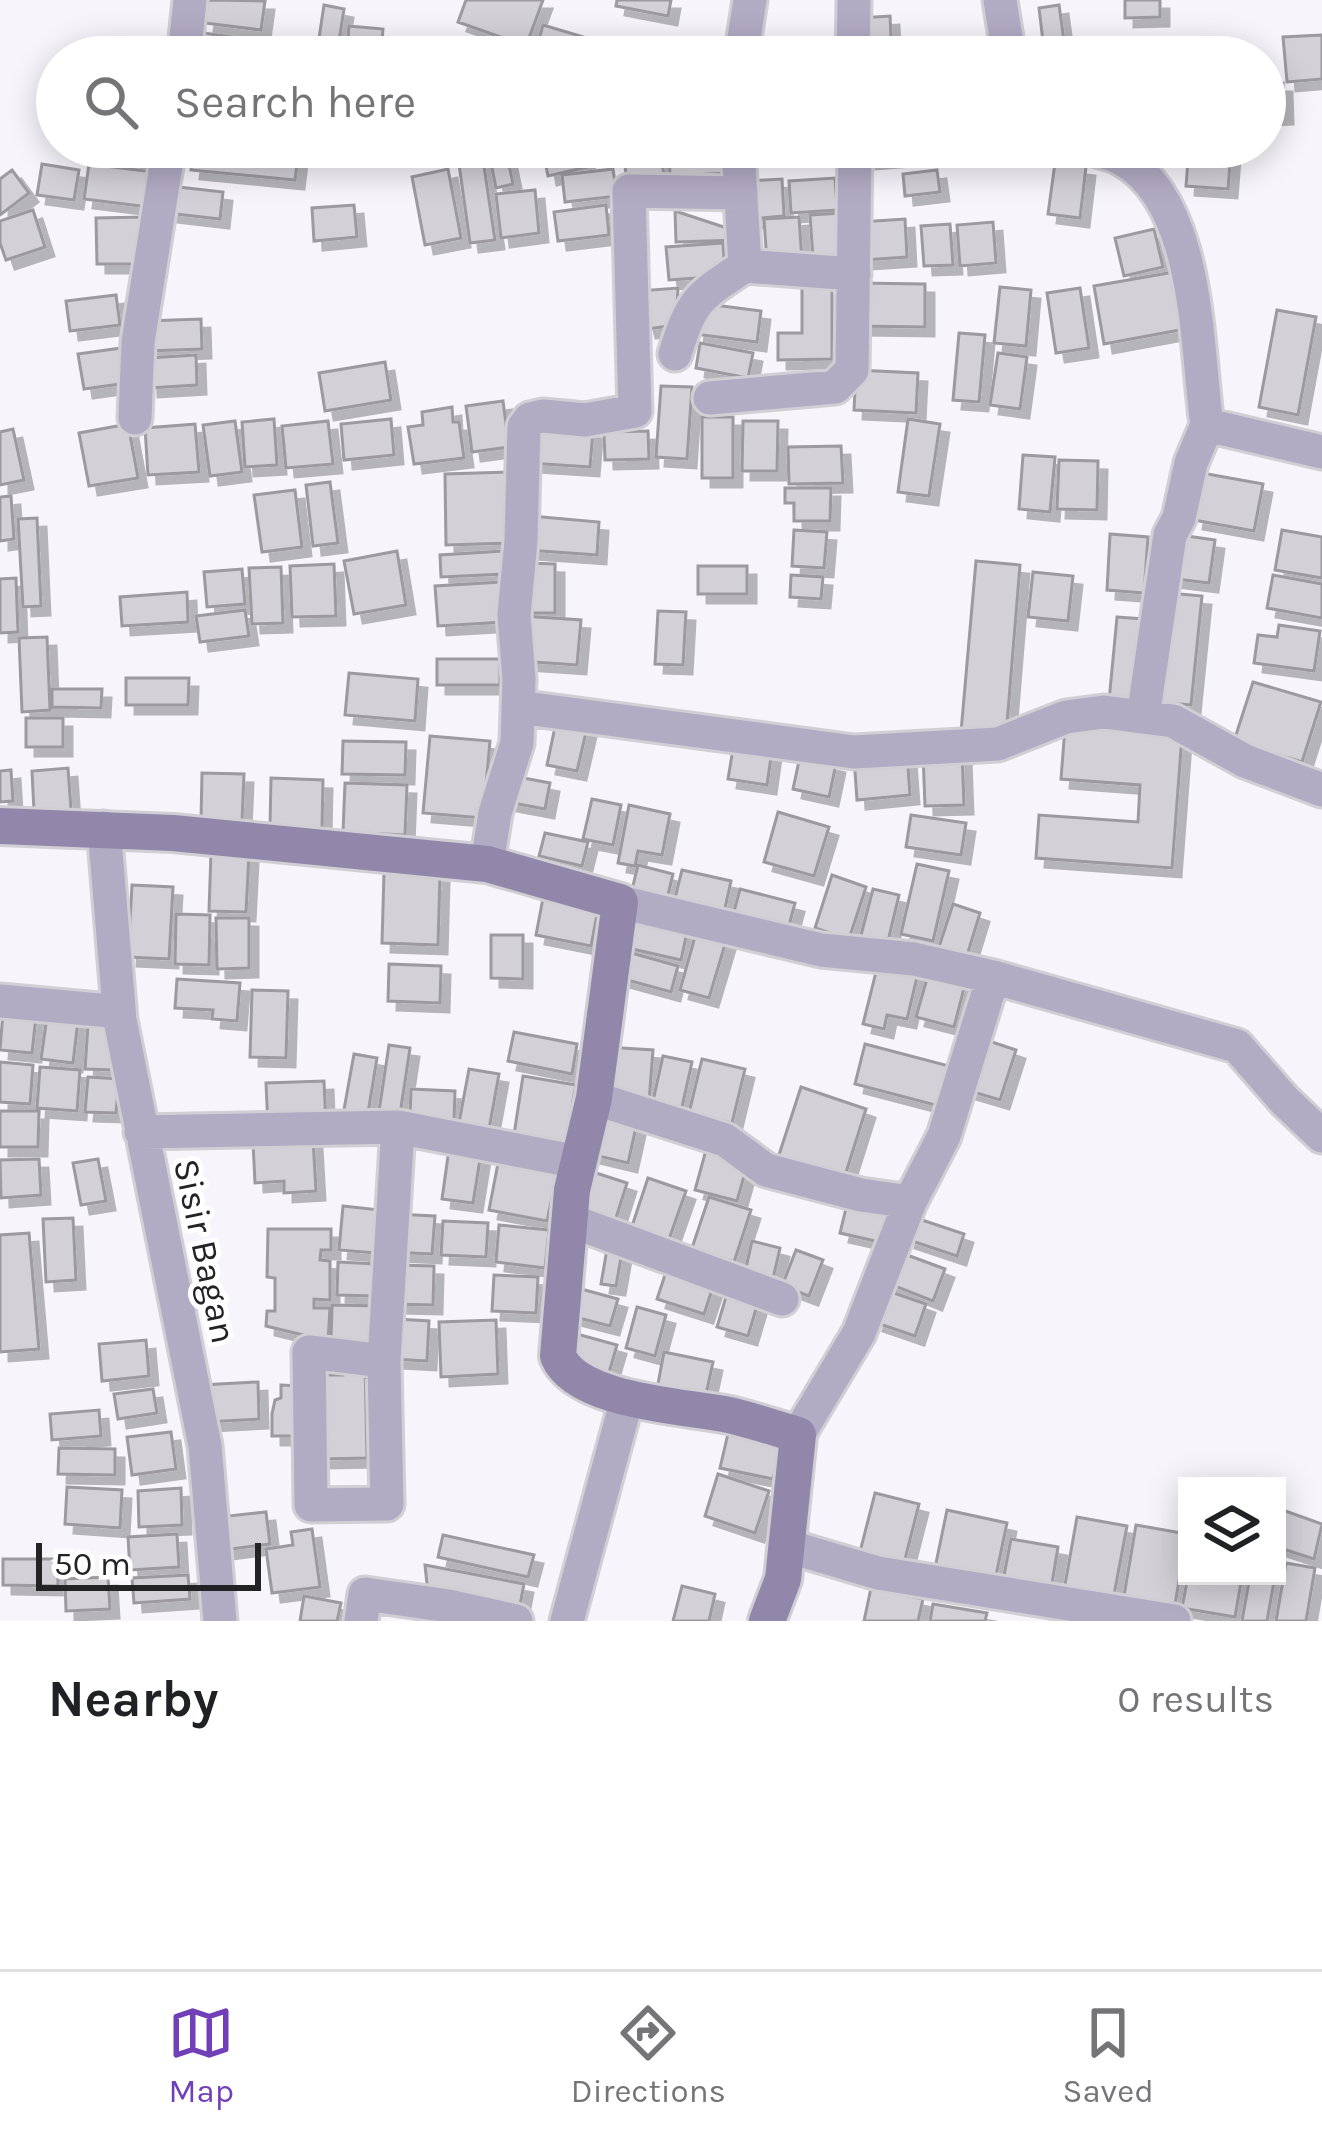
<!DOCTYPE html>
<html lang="en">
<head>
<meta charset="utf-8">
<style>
  :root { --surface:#fff; --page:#f6f6f6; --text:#202124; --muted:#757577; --line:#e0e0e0; --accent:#7140b8 }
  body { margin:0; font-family:Karla,sans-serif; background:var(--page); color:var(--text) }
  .controls { position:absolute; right:36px; bottom:36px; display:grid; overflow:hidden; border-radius:0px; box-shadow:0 6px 30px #0003 }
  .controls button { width:108px; height:108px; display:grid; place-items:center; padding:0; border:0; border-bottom:3px solid var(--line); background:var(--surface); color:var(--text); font:60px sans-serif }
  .scale { position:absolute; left:36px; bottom:30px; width:225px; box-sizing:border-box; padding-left:12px; border:6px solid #232325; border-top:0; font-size:33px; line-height:42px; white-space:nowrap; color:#232325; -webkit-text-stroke:9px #fff; paint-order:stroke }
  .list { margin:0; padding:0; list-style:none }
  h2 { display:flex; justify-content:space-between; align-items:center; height:156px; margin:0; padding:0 48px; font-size:51px }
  h2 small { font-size:39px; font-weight:400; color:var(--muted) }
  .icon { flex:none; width:66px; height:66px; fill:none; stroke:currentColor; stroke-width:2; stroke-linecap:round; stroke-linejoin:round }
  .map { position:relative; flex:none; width:1322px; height:1621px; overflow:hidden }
  .search { position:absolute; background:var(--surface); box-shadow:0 6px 30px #0003; left:36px; right:36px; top:36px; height:132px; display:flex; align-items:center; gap:30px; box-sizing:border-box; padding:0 42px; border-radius:66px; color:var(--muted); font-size:45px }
  .sheet { height:348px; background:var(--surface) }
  nav { display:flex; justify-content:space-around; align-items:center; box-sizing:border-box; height:168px; border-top:3px solid var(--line); background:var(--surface); font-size:33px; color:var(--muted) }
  nav a { display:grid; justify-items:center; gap:6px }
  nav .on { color:var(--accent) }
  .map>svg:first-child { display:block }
  .building { fill:#d3d1d7; stroke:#9c9a9f; stroke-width:3; filter:url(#shadow) }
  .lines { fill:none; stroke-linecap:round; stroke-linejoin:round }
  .street-casing { stroke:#d1cfd4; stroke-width:39 }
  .secondary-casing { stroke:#d1cfd4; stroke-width:42 }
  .street { stroke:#b2abc4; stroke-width:33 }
  .secondary { stroke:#9187ab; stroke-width:36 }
  .labels { text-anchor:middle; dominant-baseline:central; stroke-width:10; stroke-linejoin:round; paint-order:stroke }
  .street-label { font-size:36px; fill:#232325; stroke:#fff }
</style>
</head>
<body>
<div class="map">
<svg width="1322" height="1621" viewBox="0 0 1322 1621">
  <defs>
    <filter id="shadow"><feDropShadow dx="9" dy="9" stdDeviation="0" flood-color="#0004"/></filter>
  </defs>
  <rect width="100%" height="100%" fill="#f7f5fb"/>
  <path class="building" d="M208,0l57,1 -4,29 -56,-7z
    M466,0h77l-17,46 -68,-24z
    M617,0h54l-3,16 -52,-10z
    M1125,0h35v17l-35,1z
    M324,5l20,4 -6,39 -20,-3z
    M1059,5l6,43 -21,2 -5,-42z
    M890,16l2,41h-30l-2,-39z
    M543,25l64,19 -4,13h-69z
    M349,26l34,3 -2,25 -34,-3z
    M204,33l63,9 -2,15h-65z
    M1322,35v44l-35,3 -4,-45z
    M988,38l3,19h-38l-2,-13z
    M1265,83h18l1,32 -19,1z
    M91,147h64l-2,17 -63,-11z
    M194,147h105l-4,33 -104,-10z
    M542,147h41l4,20 -39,9z
    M622,147h37l5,28 -37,5z
    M669,147h59l1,26 -59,3z
    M866,147h50l1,9 -50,4z
    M1189,147l42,4 -3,38 -42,-3z
    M507,155l6,29 -17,4 -6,-30z
    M483,160l12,80 -25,3 -11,-79z
    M1055,163l31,4 -6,51 -32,-4z
    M42,164l37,6 -5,30 -37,-5z
    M89,164l64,8 -4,35 -65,-8z
    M448,169l13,69 -36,7 -13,-68z
    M613,169l4,27 -52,6 -3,-27z
    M12,170l17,23 -29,22v-36z
    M937,170l3,22 -35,4 -2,-22z
    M835,178l2,32 -46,3 -2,-32z
    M782,179l2,37 -35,3 -2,-38z
    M170,186l53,6 -3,27 -53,-6z
    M535,190l4,43 -38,5 -5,-44z
    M354,205l3,32 -43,4 -2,-33z
    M606,205l3,30 -51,6 -4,-29z
    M33,210l12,37 -39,13 -6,-17v-22z
    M675,211l61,20 2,9 -62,2z
    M843,213l3,43 -33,2 -3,-43z
    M144,217l-10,47h-37l-1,-46z
    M799,217l3,44 -35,2 -3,-44z
    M905,219l2,38 -44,3 -2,-38z
    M993,222l3,41 -36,3 -3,-41z
    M950,224l3,41 -29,1 -3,-40z
    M1154,229l9,38 -39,9 -9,-38z
    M723,243l2,33 -56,4 -3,-33z
    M1174,272l11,57 -81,15 -10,-58z
    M858,283l67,1v43l-69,-1z
    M1000,287l31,3 -5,56 -32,-3z
    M678,288l-2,37 -29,4 -10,-38z
    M802,288h30v71l-54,1v-27h24z
    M1080,288l9,60 -33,5 -9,-60z
    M116,295l4,30 -50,6 -4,-30z
    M699,303l62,8 -4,31 -62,-8z
    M1277,310l39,7 -18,98 -39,-8z
    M201,319l1,30 -55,2 -1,-30z
    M959,333l26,2 -6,67 -26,-2z
    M700,343l53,10 -5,25 -52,-10z
    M121,348l6,35 -43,6 -6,-35z
    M998,353l29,4 -7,52 -30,-4z
    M196,355l1,30 -48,3 -1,-30z
    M385,362l6,38 -66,11 -6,-38z
    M856,370l62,3 -2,40 -62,-3z
    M661,386l31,1 -5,72 -31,-2z
    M503,401l6,46 -37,5 -6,-46z
    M452,407l1,15h6l5,36 -50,6 -6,-37 15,-2 -1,-13z
    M702,417h31v61h-31z
    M274,419l3,46 -32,2 -3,-45z
    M391,419l3,36 -50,5 -3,-36z
    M908,419l32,5 -11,72 -31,-4z
    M235,421l7,51 -32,4 -7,-51z
    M328,421l5,43 -47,4 -4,-42z
    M743,421h35l-1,50h-35z
    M128,424l10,54 -49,8 -10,-53z
    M195,424l4,48 -51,3 -3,-47z
    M532,426l61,4 -3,37 -60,-4z
    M13,429l11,51 -24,5v-53z
    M648,431l1,28 -44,1 -1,-28z
    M841,446l2,37 -54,1 -1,-37z
    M1023,455l32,2 -5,55 -31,-3z
    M1059,460l39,1 -1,49 -40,-1z
    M510,472l1,71 -65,2 -1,-71z
    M1202,473l61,11 -9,47 -60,-11z
    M330,482l8,61 -25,3 -7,-61z
    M785,488h46l-1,33h-36v-18h-9z
    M295,490l7,57 -40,5 -8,-57z
    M11,496l3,43 -14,2v-44z
    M531,516l68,6 -2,33 -69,-5z
    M37,518l4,88 -18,1 -5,-88z
    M794,530l33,2 -3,36 -32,-2z
    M1282,530l40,7v41l-47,-8z
    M1110,534l38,3 -4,56 -37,-3z
    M1173,534l42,6 -6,43 -41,-5z
    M397,551l9,54 -52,9 -10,-53z
    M503,551l2,23 -64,3 -1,-22z
    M976,561l44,4 -14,171 -45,-4z
    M526,563l29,1v49h-30z
    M334,564l2,52 -44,1 -2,-51z
    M698,566h49v28h-49z
    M281,567l2,56 -31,1 -3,-56z
    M242,569l3,35 -38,3 -3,-35z
    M1033,572l40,4 -5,45 -40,-4z
    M791,575l32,2 -2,22 -31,-2z
    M1273,575l49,9v34l-55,-10z
    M16,578l2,54 -18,1v-54z
    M502,582l2,40 -66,4 -3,-40z
    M187,592l1,30 -66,4 -2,-29z
    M1169,593l33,3 -11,109 -34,-3z
    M245,610l4,26 -49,6 -4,-26z
    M658,611l28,1 -3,53 -28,-1z
    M523,616l58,4 -4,45 -57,-4z
    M1117,617l26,2 -8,84 -26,-2z
    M1279,625l41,6 -6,40 -60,-8 4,-28 19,2z
    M47,637l3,73 -28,2 -3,-74z
    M437,659h63v26h-63z
    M349,673l69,6 -3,42 -70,-6z
    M126,678h63l-1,27h-62z
    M1253,682l68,20 -19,60 -68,-21z
    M52,689h50l-1,19 -49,-1z
    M26,718h37v29h-37z
    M556,722l31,6 -10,43 -30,-6z
    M1065,727l117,9 -10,132 -136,-10 3,-43 99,7 2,-37 -79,-6z
    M430,736l60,5 -7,77 -60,-5z
    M343,741l63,1 -1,33 -63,-1z
    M734,743l38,7 -5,35 -39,-6z
    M962,752l2,53 -39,1 -2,-53z
    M907,754l3,41 -53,5 -3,-43z
    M800,756l36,8 -7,33 -36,-8z
    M68,768l3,42 -37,2 -2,-41z
    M11,770l2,31 -13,1v-31z
    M202,773l42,1 -2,47 -41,-1z
    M513,776l37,7 -5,26 -37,-7z
    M271,778l52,2 -1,49 -52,-2z
    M345,783l62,2 -2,50 -62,-3z
    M592,799l29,6 -8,40 -30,-6z
    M629,805l41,9 -8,41 -24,-4 -3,15 -17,-3z
    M778,812l51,15 -15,49 -50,-14z
    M911,815l55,8 -5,32 -55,-8z
    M545,833l43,9 -6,24 -43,-10z
    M211,852l38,2 -3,58 -37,-1z
    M917,864l32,7 -16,70 -32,-7z
    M638,865l35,9 -8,33 -35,-9z
    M682,870l49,11 -8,36 -50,-11z
    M384,872l56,2 -2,71 -56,-2z
    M832,875l34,12 -17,52 -34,-11z
    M132,885l41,2 -4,72 -41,-2z
    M740,889l55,14 -8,30 -55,-14z
    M873,889l26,6 -12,50 -27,-6z
    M543,898l55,11 -7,37 -55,-11z
    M953,904l27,9 -15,49 -28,-9z
    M176,914l34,1 -1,50 -34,-1z
    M626,917l61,15 -6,28 -62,-14z
    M216,918h33v50l-32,1z
    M696,933l30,8 -17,57 -29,-8z
    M491,935h32v44l-32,-1z
    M628,952l50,14 -7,26 -51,-14z
    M389,964l52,2 -1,37 -52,-2z
    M878,964l40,9 -11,46 -20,-4 -3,14 -21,-5z
    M928,975l37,9 -11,43 -38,-10z
    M177,979l63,4 -3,38 -25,-2 1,-9 -38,-2z
    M252,990l36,1 -2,67 -36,-1z
    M3,1012l33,4 -4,37 -32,-3z
    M47,1017l31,4 -5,42 -32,-4z
    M88,1025l28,1 -3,44 -28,-1z
    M514,1032l63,12 -5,30 -64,-13z
    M977,1037l39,13 -16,50 -40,-12z
    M865,1044l84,22 -10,40 -84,-22z
    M389,1045l21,3 -11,73 -21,-3z
    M606,1047l47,3 -4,52 -47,-4z
    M354,1054l23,4 -10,61 -24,-4z
    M663,1056l29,6 -12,54 -29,-6z
    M702,1059l43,10 -13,54 -43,-10z
    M0,1062l33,3 -3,39 -30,-2z
    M40,1067l40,3 -3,41 -40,-3z
    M469,1069l30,5 -10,55 -30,-6z
    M523,1076l53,9 -12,64 -51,-8z
    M88,1077l31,2 -3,34 -31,-1z
    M324,1081l2,45 -58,2 -2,-45z
    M801,1087l65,22 -24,76 -66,-21z
    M411,1089l44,2 -1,29 -44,-2z
    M600,1109l38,9 -10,45 -38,-9z
    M0,1111h39l-1,36h-38z
    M313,1139l3,52 -32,2v-12l-29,2 -2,-40z
    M449,1149l32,4 -8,50 -31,-4z
    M706,1150l42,12 -11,39 -42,-11z
    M499,1158l59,11 -11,52 -58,-11z
    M39,1159l2,36 -40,3 -1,-38z
    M98,1159l8,42 -25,4 -8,-42z
    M587,1170l40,13 -12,38 -40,-13z
    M648,1178l38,13 -18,51 -37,-13z
    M709,1197l42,13 -17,52 -42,-14z
    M847,1204l44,9 -7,30 -44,-10z
    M343,1206l37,4 -4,43 -37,-3z
    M394,1214l41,2 -3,38 -41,-2z
    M913,1217l51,17 -7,22 -51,-17z
    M73,1218l3,62 -30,2 -3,-63z
    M443,1221l45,2 -2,34 -45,-2z
    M499,1225l50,5 -4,38 -49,-6z
    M268,1229h63v21h-10l-1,10 10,1v39l-16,-1v9h16l-2,33 -62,-15 1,-15h8v-33l-8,-1z
    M29,1233l10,116 -39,3v-117z
    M752,1241l28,7 -8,35 -28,-6z
    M607,1249l15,3 -6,34 -15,-2z
    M796,1250l27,10 -14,36 -27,-10z
    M899,1252l46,17 -12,32 -46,-18z
    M338,1262l39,2 -2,32 -38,-1z
    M395,1265l39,1 -1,39 -39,-1z
    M667,1269l47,15 -10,30 -47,-15z
    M494,1275l44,2 -2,36 -44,-2z
    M574,1287l44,12 -8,27 -43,-11z
    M728,1290l31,9 -11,37 -31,-9z
    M885,1290l41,14 -11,32 -41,-14z
    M332,1305l45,1 -2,38 -44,-2z
    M637,1307l29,8 -11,41 -29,-8z
    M396,1319l33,2 -2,40 -34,-2z
    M496,1320l2,54 -57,3 -2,-55z
    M577,1334l40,11 -9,31 -40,-11z
    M146,1340l3,36 -47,5 -3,-37z
    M664,1352l49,10 -8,37 -48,-10z
    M343,1363h22l2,95 -48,1 -1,-84h25z
    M258,1382l1,37 -54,3 -3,-37z
    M281,1385l17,1 11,50h-37v-22l3,-14 6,-2z
    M153,1389l4,24 -39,6 -4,-25z
    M99,1410l2,26 -49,4 -2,-26z
    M730,1425l53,12 -10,42 -53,-11z
    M171,1432l5,37 -44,6 -5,-38z
    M59,1448l56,1v26l-57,-1z
    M718,1474l51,17 -14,42 -50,-17z
    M67,1487l55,3 -2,38 -55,-4z
    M181,1488l1,37 -43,2 -1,-36z
    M875,1493l44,11 -15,59 -44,-11z
    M1277,1508l45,16 -8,35 -37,-12z
    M947,1510l60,13 -12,57 -60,-12z
    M266,1512l4,32 -47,6 -4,-33z
    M1077,1517l50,9 -15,79 -49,-9z
    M1136,1525l51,9 -13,76 -51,-8z
    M312,1529l8,58 -48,6 -6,-44 27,-4 -2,-13z
    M177,1534l2,33 -49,3 -2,-33z
    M443,1535l91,20 -6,22 -90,-20z
    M1011,1539l47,8 -7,42 -48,-8z
    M3,1559h55v27l-55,-1z
    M1286,1563l29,5 -9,53h-30z
    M425,1565l99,19 -6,31 -90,-21z
    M188,1575l2,24 -56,4 -2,-25z
    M1188,1576h54l-7,41 -53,-9z
    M1250,1576h25l-8,45h-25z
    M108,1577l2,32 -44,2 -1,-32z
    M682,1586l33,8 -6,27h-36z
    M871,1588l52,11 -5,22h-54z
    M304,1596l37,7 -4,18h-37z
    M933,1604l54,9 -2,8h-55z"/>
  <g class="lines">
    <defs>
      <path id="street" d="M1000,0l9,57
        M184,57l6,-57
        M741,57l9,-57
        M853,57l1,-57
        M1087,147c11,4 25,6 35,12 78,43 74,189 85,266l115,27
        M745,266l109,8
        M675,354c17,-55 23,-57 70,-88l-7,-119
        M710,398l125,-11 17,-17 3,-223
        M135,418l3,-76 31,-195
        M518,707l336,45 144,-8 68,-27 38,-5 69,9 72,40 77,29
        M1143,717l27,-182 9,-17 12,-55 16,-38
        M104,828l16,192
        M487,864l8,-51 22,-70 2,-64 -5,-64 7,-74 3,-114 6,-8 13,-3 42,4 50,-9 -6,-220 112,2
        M620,902l201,48 93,9 79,18 244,69 47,54 38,36
        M0,1001l110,10 10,9 85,426 15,175
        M594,1098l131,42 41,30 95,25 49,7 34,-66 49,-159
        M141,1132l257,-5
        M572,1221l210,78
        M384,1361l-75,-9 2,153 76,-1 -3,-143 14,-234 180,35
        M798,1435l61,-102 51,-131
        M787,1546l91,27 296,48
        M361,1621l4,-27 84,12 67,15
        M567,1621l60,-222"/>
      <path id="secondary" d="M0,826l173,7 314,31 133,38 -26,196 -22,92 -14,166c18,45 124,50 166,58 25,5 50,14 74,21l-15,144 -16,42"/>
    </defs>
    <use href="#street" class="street-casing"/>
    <use href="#secondary" class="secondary-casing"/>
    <use href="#street" class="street"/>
    <use href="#secondary" class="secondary"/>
  </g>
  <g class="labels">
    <g class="street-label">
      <text transform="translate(205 1251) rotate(78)">Sisir Bagan</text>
    </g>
  </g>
</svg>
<div class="controls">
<button><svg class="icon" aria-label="layers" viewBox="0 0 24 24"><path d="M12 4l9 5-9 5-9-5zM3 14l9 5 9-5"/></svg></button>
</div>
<div class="scale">50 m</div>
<div class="search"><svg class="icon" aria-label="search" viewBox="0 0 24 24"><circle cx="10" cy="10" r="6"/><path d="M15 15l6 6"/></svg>Search here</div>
</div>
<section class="sheet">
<h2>Nearby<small>0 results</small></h2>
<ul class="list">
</ul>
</section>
<nav>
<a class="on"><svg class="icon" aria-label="map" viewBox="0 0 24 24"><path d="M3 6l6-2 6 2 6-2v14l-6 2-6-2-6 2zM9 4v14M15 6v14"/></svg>Map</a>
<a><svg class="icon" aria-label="directions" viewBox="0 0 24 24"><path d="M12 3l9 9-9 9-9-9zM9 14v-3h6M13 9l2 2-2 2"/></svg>Directions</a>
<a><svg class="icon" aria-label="saved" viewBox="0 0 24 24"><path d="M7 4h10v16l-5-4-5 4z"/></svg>Saved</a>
</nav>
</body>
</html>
